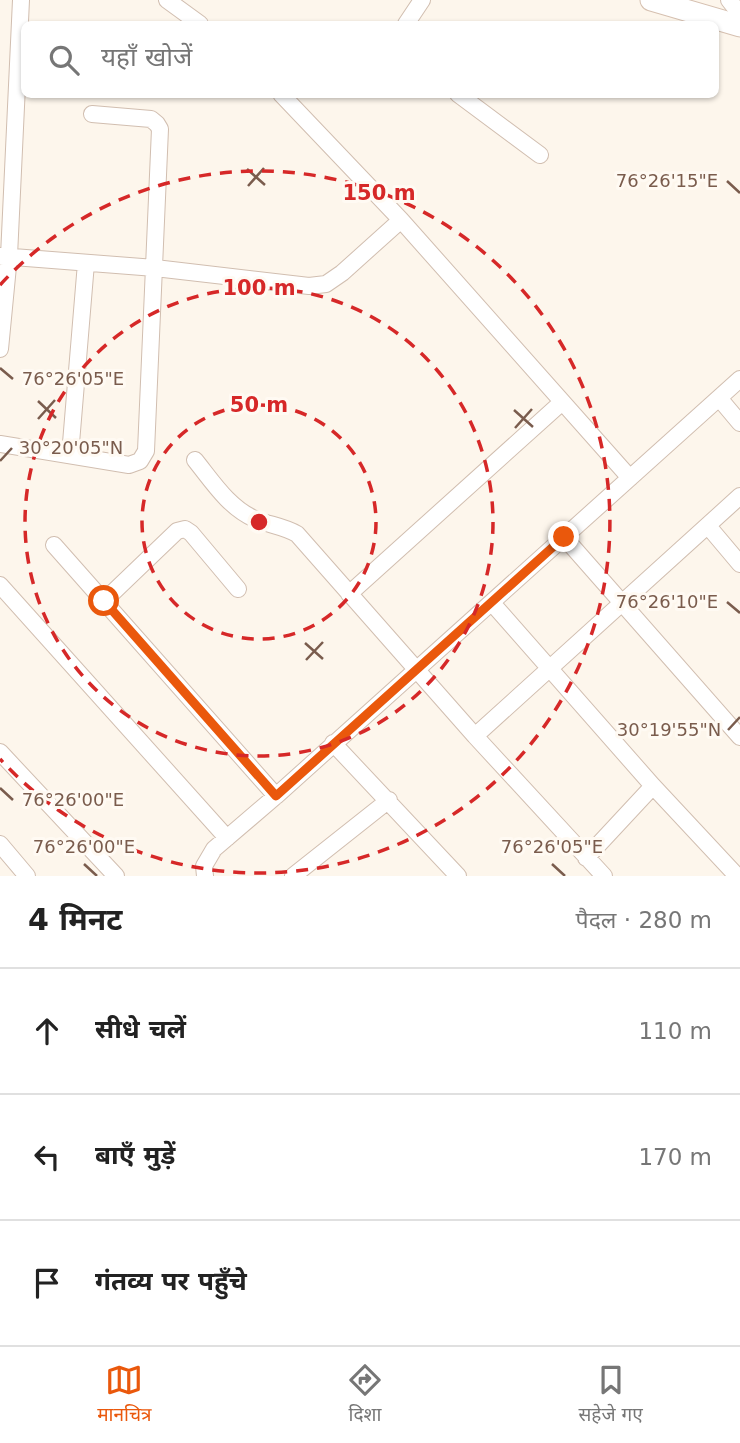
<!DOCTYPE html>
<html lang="hi">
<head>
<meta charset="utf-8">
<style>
  :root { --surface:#fff; --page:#f2f2f2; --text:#222; --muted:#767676; --line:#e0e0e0; --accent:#ea580c }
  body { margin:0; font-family:"DejaVu Sans","Noto Sans Devanagari",sans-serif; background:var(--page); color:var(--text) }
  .stop { position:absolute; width:21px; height:21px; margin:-16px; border:5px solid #ea580c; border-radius:50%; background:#fff }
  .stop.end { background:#ea580c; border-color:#fff; box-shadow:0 2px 7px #0008 }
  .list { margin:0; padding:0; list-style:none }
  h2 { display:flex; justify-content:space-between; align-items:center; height:91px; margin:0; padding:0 28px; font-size:30px }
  h2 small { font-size:23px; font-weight:400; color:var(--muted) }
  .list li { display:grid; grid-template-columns:46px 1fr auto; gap:21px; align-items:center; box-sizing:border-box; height:126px; padding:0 28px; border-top:2px solid var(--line) }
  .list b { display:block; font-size:26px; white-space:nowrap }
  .list em { font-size:23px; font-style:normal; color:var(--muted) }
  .icon { flex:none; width:38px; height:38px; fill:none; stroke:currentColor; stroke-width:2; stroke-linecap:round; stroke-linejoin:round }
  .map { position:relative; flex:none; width:740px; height:876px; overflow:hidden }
  .search { position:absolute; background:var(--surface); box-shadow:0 2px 5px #0004; left:21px; right:21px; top:21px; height:77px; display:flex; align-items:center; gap:18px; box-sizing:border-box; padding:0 24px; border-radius:10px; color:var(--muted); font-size:26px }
  .sheet { height:469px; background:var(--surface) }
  nav { display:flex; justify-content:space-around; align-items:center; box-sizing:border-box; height:98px; border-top:2px solid var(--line); background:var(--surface); font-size:19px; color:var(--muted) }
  nav a { display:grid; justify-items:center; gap:4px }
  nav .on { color:var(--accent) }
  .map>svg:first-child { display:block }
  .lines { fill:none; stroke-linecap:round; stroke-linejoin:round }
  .street-casing { stroke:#d1beb0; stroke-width:18 }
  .secondary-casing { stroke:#d6c0b0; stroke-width:23 }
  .street { stroke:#fff; stroke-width:16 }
  .secondary { stroke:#fff; stroke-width:21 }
  .route { stroke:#ea580c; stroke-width:9 }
  .ticks { fill:none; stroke:#7a5c4d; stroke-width:2.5 }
  .ring { fill:none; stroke:#d62828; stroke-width:3.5; stroke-dasharray:12 9 }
  .ticks-label { font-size:18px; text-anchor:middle; fill:#7a5c4d; stroke:#fffaf3; stroke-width:6; stroke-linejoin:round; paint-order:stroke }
  .centre { fill:#d62828; stroke:#fffaf3; stroke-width:3.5 }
  .ring-label { font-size:21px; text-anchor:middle; font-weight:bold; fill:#d62828; stroke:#fffaf3; stroke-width:6; stroke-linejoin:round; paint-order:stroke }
</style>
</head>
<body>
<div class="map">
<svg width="740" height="876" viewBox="0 0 740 876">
  <rect width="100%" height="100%" fill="#fdf6ec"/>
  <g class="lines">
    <defs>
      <path id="street" d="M167,0l33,24
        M729,0l11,14
        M406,24l16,-24
        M281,94l120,126 229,258
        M458,94l82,61
        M0,256l155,12 154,18 17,-2 16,-11 59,-53
        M0,349l9,-93 12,-256
        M719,398l21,25
        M0,444l129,21 11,-4 6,-10 14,-322 -3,-5 -6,-5 -59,-5
        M70,455l16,-192
        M195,460c17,21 34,48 60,59 14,6 28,7 42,15l178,202 129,140
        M708,526l32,38
        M564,537l176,200
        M54,545l222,251
        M0,585l227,253
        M349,594l212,-191
        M104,601l73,-70 8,-2 6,4 47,56
        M492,603l161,183 84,90
        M475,736l265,-240
        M333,743l125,133
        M0,752l116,124
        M0,844l27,32
        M586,858l67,-72
        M205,876l-1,-10 10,-17 62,-53 464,-417
        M293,876l96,-76"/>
      <path id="secondary" d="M651,0l89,26"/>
    </defs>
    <use href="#street" class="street-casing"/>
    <use href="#secondary" class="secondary-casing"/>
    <use href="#street" class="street"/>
    <use href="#secondary" class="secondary"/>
  </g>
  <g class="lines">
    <path class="route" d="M104,601l172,195 288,-259"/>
  </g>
  <path class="ticks" d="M247,169l18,16M727,181l13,12M248,186l16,-18M0,368l13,11M38,401l18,17M514,410l19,17M38,419l17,-19M515,428l17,-19M0,461l12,-13M727,602l13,11M305,643l18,16M306,660l17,-18M728,730l12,-13M0,788l13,12M84,864l13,12M552,864l13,12"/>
  <g class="ring">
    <circle cx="259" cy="522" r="117"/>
    <circle cx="259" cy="522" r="234"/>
    <path d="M0 285A351 351 0 1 1 0 759"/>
  </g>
  <g class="ticks-label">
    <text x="667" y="187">76°26'15"E</text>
    <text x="73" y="385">76°26'05"E</text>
    <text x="71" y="454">30°20'05"N</text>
    <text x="667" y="608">76°26'10"E</text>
    <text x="669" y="736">30°19'55"N</text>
    <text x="73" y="806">76°26'00"E</text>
    <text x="84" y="853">76°26'00"E</text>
    <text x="552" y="853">76°26'05"E</text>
  </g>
  <circle cx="259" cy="522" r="10" class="centre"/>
  <g class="ring-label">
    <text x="379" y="200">150 m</text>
    <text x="259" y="295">100 m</text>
    <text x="259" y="412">50 m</text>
  </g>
</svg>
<div class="stop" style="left:104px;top:601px"></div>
<div class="stop end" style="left:564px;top:537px"></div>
<div class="search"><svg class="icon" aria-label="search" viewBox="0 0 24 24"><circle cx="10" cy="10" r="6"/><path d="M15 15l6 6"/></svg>यहाँ खोजें</div>
</div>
<section class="sheet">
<h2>4 मिनट<small>पैदल · 280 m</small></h2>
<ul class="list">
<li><svg class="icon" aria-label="ahead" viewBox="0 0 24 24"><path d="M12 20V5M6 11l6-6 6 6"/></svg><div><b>सीधे चलें</b></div><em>110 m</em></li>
<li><svg class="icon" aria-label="left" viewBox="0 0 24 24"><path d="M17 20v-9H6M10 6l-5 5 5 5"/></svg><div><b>बाएँ मुड़ें</b></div><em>170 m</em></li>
<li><svg class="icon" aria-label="arrive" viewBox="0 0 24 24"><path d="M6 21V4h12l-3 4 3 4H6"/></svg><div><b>गंतव्य पर पहुँचे</b></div></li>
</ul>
</section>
<nav>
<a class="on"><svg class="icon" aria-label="map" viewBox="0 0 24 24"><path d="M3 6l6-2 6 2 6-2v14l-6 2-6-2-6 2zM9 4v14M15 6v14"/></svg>मानचित्र</a>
<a><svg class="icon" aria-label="directions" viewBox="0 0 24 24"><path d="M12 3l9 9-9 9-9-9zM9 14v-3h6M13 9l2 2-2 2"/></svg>दिशा</a>
<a><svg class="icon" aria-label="saved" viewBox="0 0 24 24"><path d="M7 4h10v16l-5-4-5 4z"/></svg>सहेजे गए</a>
</nav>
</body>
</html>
